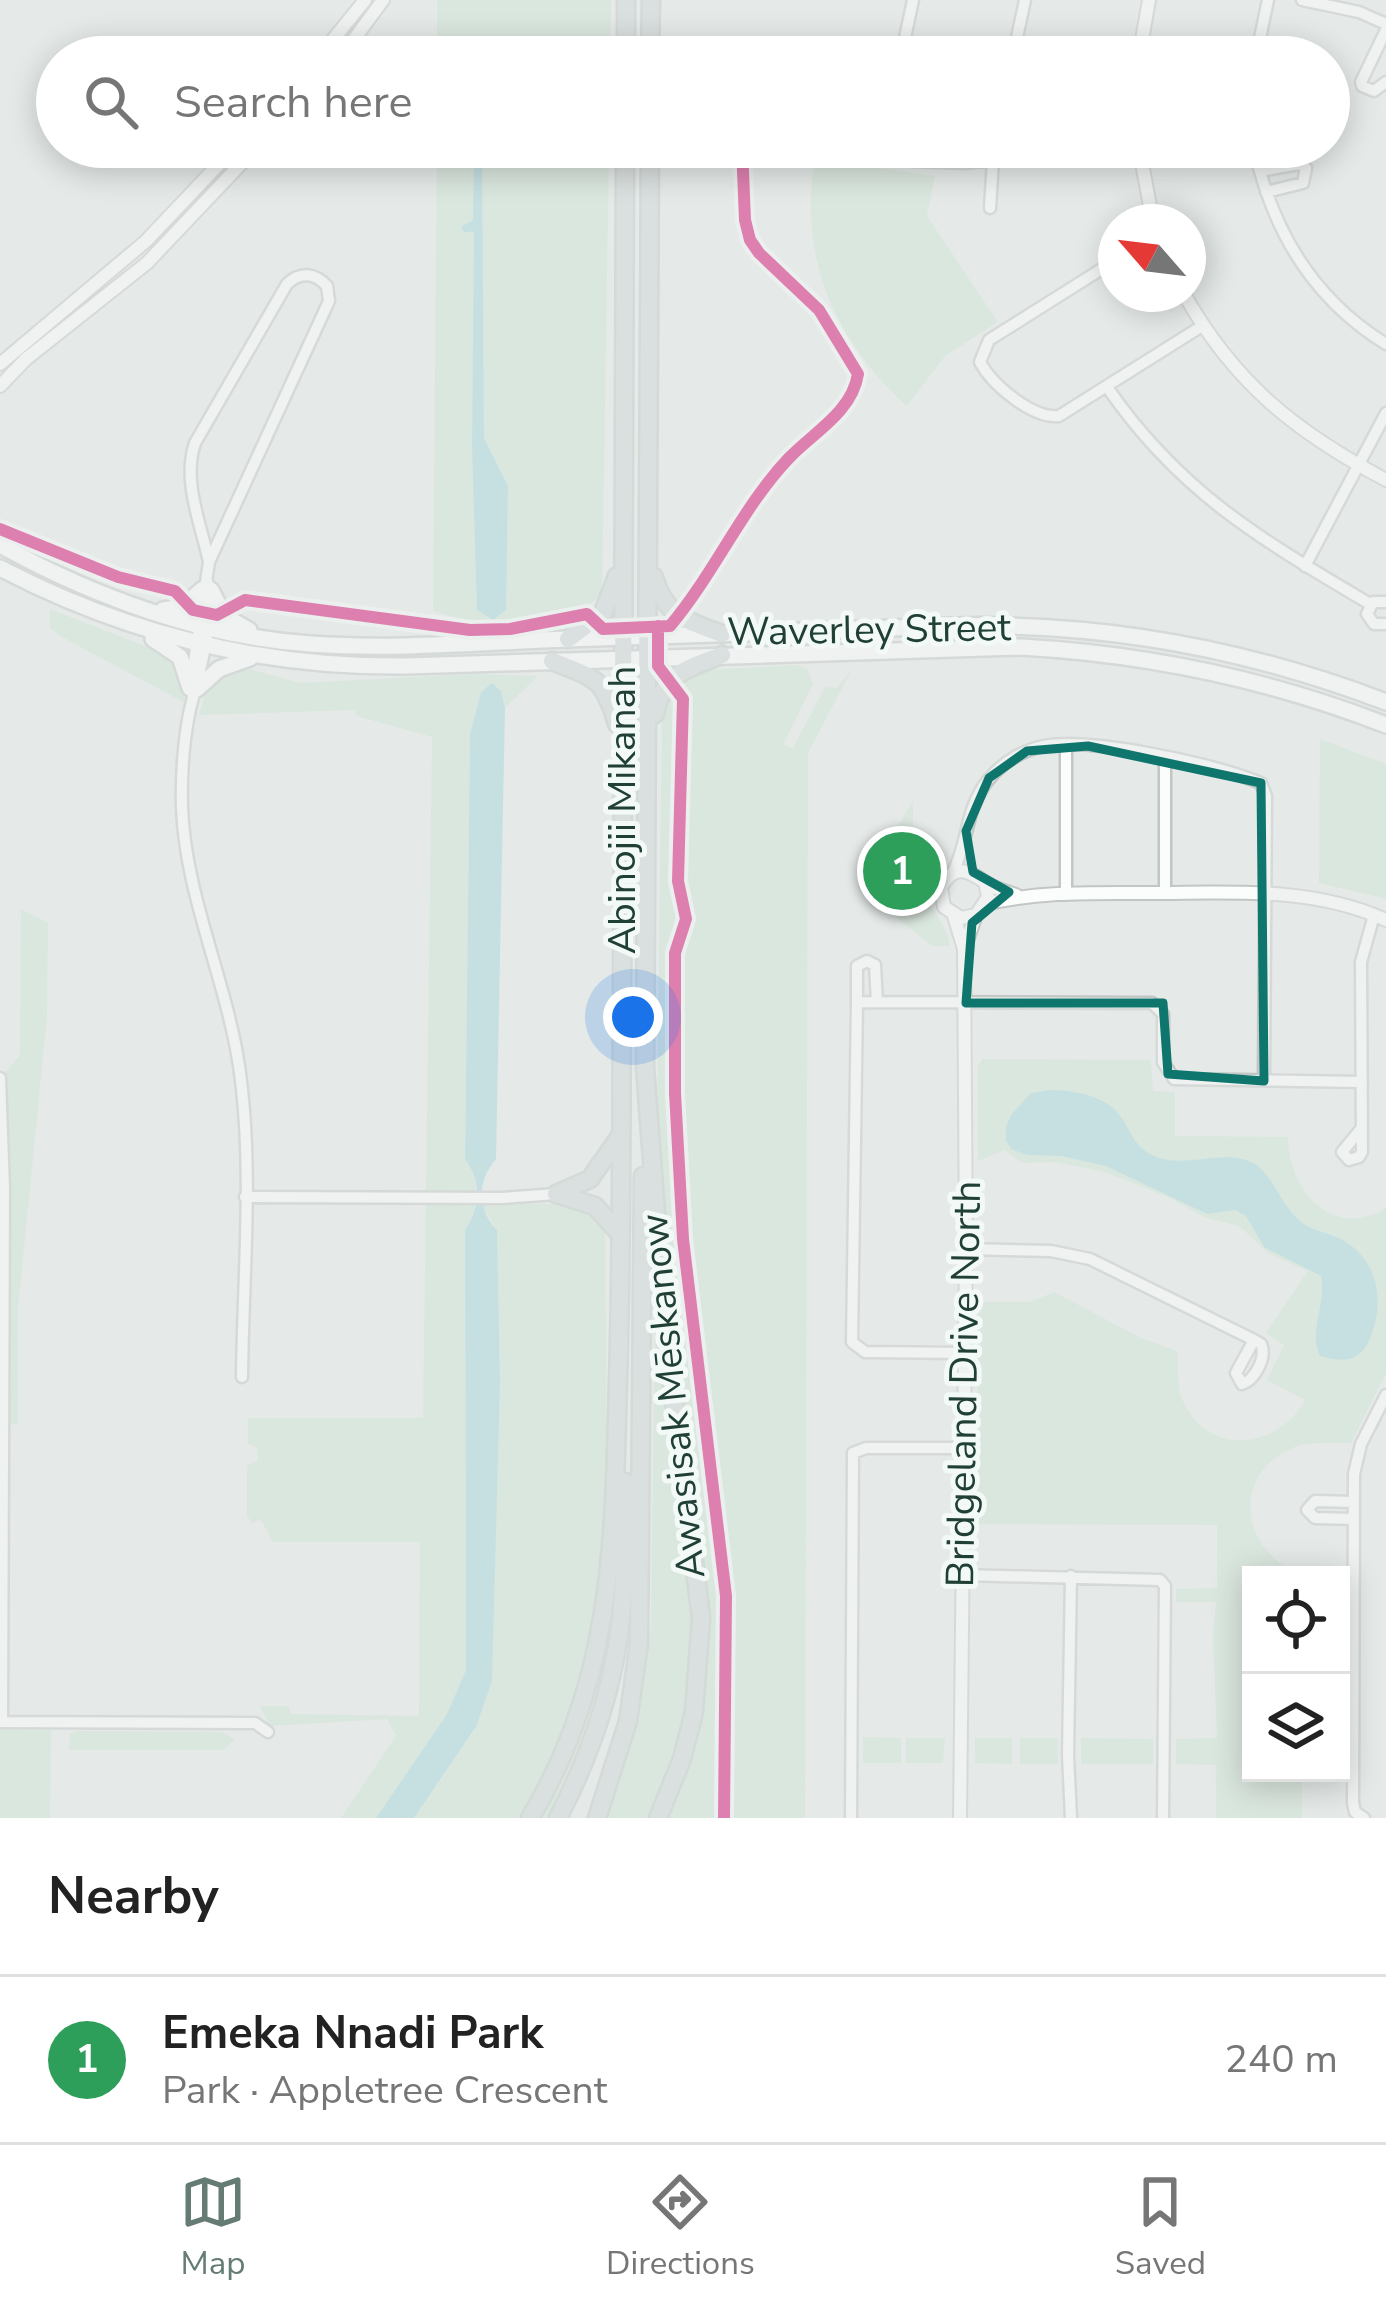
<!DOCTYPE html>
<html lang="en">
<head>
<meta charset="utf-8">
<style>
  :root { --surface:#fff; --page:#f2f2f2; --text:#222; --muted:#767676; --line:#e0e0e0; --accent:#657c74 }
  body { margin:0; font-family:"Nunito Sans",sans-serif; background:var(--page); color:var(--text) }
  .controls { position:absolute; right:36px; bottom:36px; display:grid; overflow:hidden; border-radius:0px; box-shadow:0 6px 30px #0003 }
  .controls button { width:108px; height:108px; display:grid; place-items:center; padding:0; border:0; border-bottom:3px solid var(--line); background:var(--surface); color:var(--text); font:60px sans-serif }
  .compass { position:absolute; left:1098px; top:204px; width:108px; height:108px; border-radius:50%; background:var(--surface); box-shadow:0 6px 30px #0003; rotate:298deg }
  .you { position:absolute; left:633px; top:1017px; width:42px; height:42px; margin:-30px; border:9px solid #fff; border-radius:50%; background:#1a73e8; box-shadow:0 0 0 18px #1a73e833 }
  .badge { display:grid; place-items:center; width:78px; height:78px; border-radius:50%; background:var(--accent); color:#fff; font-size:39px; font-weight:700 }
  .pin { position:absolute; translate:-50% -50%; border:6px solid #fff; box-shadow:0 3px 12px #0006 }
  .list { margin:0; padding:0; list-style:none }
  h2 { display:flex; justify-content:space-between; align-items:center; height:156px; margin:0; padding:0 48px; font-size:51px }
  h2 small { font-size:39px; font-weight:400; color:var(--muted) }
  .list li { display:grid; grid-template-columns:78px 1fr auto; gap:36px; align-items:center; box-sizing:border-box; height:168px; padding:0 48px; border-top:3px solid var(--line) }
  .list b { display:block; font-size:45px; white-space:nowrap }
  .list p { margin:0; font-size:39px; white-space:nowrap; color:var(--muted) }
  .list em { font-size:39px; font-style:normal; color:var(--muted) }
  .icon { flex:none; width:66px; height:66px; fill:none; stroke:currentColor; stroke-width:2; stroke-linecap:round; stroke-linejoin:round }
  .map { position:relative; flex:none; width:1386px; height:1818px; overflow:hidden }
  .search { position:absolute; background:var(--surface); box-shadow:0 6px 30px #0003; left:36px; right:36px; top:36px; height:132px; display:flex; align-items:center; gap:30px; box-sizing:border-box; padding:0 42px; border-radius:66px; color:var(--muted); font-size:45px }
  .sheet { height:324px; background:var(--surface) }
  nav { display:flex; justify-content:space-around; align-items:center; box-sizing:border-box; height:168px; border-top:3px solid var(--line); background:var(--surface); font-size:33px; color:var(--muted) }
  nav a { display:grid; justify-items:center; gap:6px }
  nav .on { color:var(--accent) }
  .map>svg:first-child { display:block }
  .green { fill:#cce4d3 }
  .water { fill:#a1d6dc }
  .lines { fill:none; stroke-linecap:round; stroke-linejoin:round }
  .minor-casing { stroke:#c2c7c5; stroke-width:15 }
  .tertiary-casing { stroke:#c2c7c5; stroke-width:16 }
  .secondary-casing { stroke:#c0c8c5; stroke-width:20 }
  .primary-casing { stroke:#bcc7c3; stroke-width:21 }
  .minor { stroke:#fbfcfc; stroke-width:10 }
  .tertiary { stroke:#fbfcfc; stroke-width:12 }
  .secondary { stroke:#fbfcfc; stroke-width:15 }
  .primary { stroke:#cdd6d4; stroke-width:16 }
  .cycleway-casing { stroke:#f2f9f6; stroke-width:20 }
  .cycleway { stroke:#d6006c; stroke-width:12 }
  .marked { fill:none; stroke:#0f766e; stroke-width:9; stroke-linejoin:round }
  .labels { text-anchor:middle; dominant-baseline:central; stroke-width:10; stroke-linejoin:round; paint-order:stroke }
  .street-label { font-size:39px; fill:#204036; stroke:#f2f9f6 }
</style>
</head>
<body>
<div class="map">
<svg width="1386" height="1818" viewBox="0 0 1386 1818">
  <rect width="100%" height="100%" fill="#e5eae8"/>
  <path class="green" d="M437,0h174l-1,57h-173z
    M437,147h172l-7,450 -30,16 -82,14 -57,-16z
    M815,159l120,17 -8,40 71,106 -53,34 -38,50c-71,-64 -110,-150 -92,-247z
    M50,609l113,44 18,14 4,36 -123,-66 -12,-9z
    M797,665l10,4 6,15 -30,61 10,3 32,-61 12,1 15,-19 -44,84 -3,1065h-203c25,-62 40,-125 49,-191l11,-920 19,-29 24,-8z
    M241,667l60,16 171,-9 66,2 -33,32 -4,-17 -14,-2 -6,3 -11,42 -5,425c16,26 16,45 0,71l1,440 -19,44 -71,104h-35l55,-82 -9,-17 -117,7 -10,-20h29l1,8 129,2 1,-174h-147l-12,-22 -9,3 -5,-7v-50l11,-6 -1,-13 -9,-3v-26h175l9,-681 -75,-21 -2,-6 -156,5 9,-31z
    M1320,739l66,25v135l-67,-16z
    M913,800v57h36c-48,44 -4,50 1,89h-18l-74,-59 26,-36z
    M21,909l27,14 -1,93 -29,293v115h-14l-3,-346 19,-23z
    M982,1059l169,1 2,31 22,1v44l113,1c0,52 44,104 98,71v165l-35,70c-22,0 -46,-3 -65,8 -58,31 -40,104 16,124h-51v198h51v45h-86v-53l-40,-1v-25l41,-1 -4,-103 3,-33h-40v-13l41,-1v-63l-242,-1 4,-222h51l24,-10 87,46 36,13c3,16 -2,36 8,54 27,53 95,42 120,-5l-38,-20 17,-35 -18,-12 42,-62 -40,-18 -29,-27 -33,-8 -38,-21 -63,-25 -50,-10 -33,1 -17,-13 -27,11v-95z
    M482,1205c41,0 92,-10 123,21l2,236 -6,123 -19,101 -27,72 -32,60h-109l62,-90 21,-497z
    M620,1535l-12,149 -56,134h-16l63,-146z
    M0,1730h51l-1,88h-50z
    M76,1731l146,1 13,7 -11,11h-155l1,-16z
    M863,1737l38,1v25h-38z
    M906,1738h39l-2,25h-37z
    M975,1738h37v26l-37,-1z
    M1020,1738h38v26h-38z
    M1081,1738l72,1v25h-72z"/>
  <path class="water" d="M474,147h8l2,291 24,48 -2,124 -13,10 -16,-10 -5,-164 2,-214h-10l-3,-5 12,-7z
    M492,683l9,8 4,17 -9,451c-19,22 -19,50 1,71l3,153 -8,298 -16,46 -62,91h-38l71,-104 19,-44 -1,-440c16,-25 17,-46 0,-71l5,-425 11,-42z
    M1050,1090c21,0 53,5 68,23 13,16 14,32 34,42 33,17 81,-12 108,13 16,15 22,38 39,52 11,11 28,12 42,19 39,21 45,66 27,104 -11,20 -28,19 -48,13 -12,-26 7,-52 1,-80l-57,-29 -18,-31 -11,-6 -28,4 -101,-48 -45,-10 -34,-1 -16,-6 -5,-9v-13l5,-12 20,-22z"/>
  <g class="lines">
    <defs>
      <path id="minor" d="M1302,0l57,12 27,12
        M1386,30l-25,52 1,4 12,5 12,-9
        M1015,47l10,-47
        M901,57l12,-57
        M1256,57l12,-57
        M884,147l8,13 72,3 148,-16
        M1254,147c18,84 59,152 132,197
        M1260,171l39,-7 7,4 -3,15 -37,9
        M990,208l3,-48
        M1116,260l-127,80 -9,22c12,23 53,57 79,54l143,-90
        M1107,387c73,106 155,153 263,217
        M1305,566l81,-153
        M207,581c10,24 -7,92 -14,116 -9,33 -12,76 -11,110 3,88 44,172 57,259 15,101 4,208 3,311
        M1386,602h-13l-6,12 7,10h12
        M191,682l18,-120 120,-261 -2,-15c-12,-13 -27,-15 -40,-2l-92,159c-13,38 6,81 14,119
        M1165,759v134
        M953,872c16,-31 12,-65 36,-93 14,-17 34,-29 55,-33 48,-9 170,18 217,37l5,13 -2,285
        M1066,893v-148
        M857,1002v-36l10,-5 8,4 2,37
        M0,1078l4,111 -2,533
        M1361,1129l-19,23 7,8 10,-3 3,-5 -1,-190 13,-47
        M245,1197l257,1 54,-4
        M966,1249l85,2 39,8 164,81 7,4c6,13 -6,36 -19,40l-6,-11 18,-33
        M965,1353l-100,-1 -13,-10 5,-340 295,1 11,11v48l11,17 188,3
        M1353,1519l-38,-1 -8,-8 8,-9 38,1
        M962,1575l198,5 5,6 -2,232
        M1071,1576l-3,179 3,63
        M0,1722l255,1 13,9
        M851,1818l2,-365 13,-5h98
        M1364,1818l-9,-6 -2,-9 1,-329 7,-30 25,-49"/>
      <path id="tertiary" d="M319,57l46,-57
        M341,57l42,-57
        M1139,57l10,-57
        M1139,147l14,75
        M1184,294c51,90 112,138 202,186
        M0,364l146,-123 89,-94
        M0,386l26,-27 121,-96 110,-116
        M985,882l3,15 -12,18 -15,3 -17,-11 -3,-20c14,-25 28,-16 47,-3 8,5 19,8 28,11
        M985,904c55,-13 109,-11 165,-11 79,0 162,-7 236,27
        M954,916l10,33
        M960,1818l6,-569 -2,-300 12,-34"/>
      <path id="secondary" d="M0,545c94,52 203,92 311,99 86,6 171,-2 256,-5 128,-4 256,-9 384,-13 149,-4 297,23 435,76
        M0,568c128,67 263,100 407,98l614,-19c126,7 247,32 365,78
        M211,590l13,26 25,14
        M163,610l19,-3 21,-18
        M153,639l27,18 10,31
        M197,689l22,-20 31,-11"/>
      <path id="primary" d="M626,57v-57
        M650,57l1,-57
        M650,147l-5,920 19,254 37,297 -7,94 -12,47 -24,59
        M654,577c11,39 33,44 68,57
        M568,639l35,-26 14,-37
        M552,661c42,17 51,15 65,63
        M655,714c7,-40 33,-46 67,-59
        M556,1194l34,-15 30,-43
        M557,1194l38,12 24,27
        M530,1818c84,-139 84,-280 88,-438 4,-130 3,-260 4,-390 1,-281 2,-562 3,-843
        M558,1818c62,-121 69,-203 68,-336
        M597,1818l31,-97 11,-78 4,-467"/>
    </defs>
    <use href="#minor" class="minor-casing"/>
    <use href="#tertiary" class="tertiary-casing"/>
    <use href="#secondary" class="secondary-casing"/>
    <use href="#primary" class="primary-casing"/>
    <use href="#minor" class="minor"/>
    <use href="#tertiary" class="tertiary"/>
    <use href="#secondary" class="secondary"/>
    <use href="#primary" class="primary"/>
    <defs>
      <path id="cycleway" d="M0,529l118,48 57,14 18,19 24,5 28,-15 225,30 40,-1 77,-15 16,15 67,-3c44,-52 73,-120 119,-168 25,-26 63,-46 69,-84l-39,-64 -60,-57 -9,-13 -5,-20 -3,-73
        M658,626v40l25,33 -5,182 8,38 -11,34v140l8,146 43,357 -2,222"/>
    </defs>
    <use href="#cycleway" class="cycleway-casing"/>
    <use href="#cycleway" class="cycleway"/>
  </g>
  <path d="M0 0H1386V1818H0ZM1088,746l173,37 3,298 -96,-7 -5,-71h-197l6,-80 37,-31 -36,-20 -7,-41 23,-53 38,-27z" fill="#e5eae8" fill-opacity=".55" fill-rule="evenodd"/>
  <path class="marked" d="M1088,746l173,37 3,298 -96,-7 -5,-71h-197l6,-80 37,-31 -36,-20 -7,-41 23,-53 38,-27z"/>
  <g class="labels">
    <g class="street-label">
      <text transform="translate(869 630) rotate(-1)">Waverley Street</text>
      <text transform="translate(622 810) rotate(-90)">Abinojii Mikanah</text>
      <text transform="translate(964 1384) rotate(-89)">Bridgeland Drive North</text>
      <text transform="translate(673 1396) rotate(-96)">Awasisak Mēskanow</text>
    </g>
  </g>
</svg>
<div class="controls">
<button><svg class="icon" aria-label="locate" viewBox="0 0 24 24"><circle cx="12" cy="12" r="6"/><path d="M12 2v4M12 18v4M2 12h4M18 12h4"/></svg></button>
<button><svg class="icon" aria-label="layers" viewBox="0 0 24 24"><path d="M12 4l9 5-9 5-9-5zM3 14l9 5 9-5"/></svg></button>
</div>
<svg class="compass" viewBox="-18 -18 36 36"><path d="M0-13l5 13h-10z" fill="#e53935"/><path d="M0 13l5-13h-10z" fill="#767676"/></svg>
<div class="you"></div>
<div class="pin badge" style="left:902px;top:871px;background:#2e9e5b">1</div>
<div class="search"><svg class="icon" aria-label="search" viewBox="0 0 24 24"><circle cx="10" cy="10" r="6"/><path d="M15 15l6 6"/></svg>Search here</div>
</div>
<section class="sheet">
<h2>Nearby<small></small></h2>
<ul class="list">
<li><span class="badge" style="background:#2e9e5b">1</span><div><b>Emeka Nnadi Park</b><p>Park · Appletree Crescent</p></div><em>240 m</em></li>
</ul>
</section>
<nav>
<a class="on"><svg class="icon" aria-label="map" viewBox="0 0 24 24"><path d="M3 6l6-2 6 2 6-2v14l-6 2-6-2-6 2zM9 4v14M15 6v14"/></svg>Map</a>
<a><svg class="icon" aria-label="directions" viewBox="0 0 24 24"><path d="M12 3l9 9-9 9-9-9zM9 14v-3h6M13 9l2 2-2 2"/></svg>Directions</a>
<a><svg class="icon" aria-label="saved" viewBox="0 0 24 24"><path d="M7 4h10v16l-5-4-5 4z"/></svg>Saved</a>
</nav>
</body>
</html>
